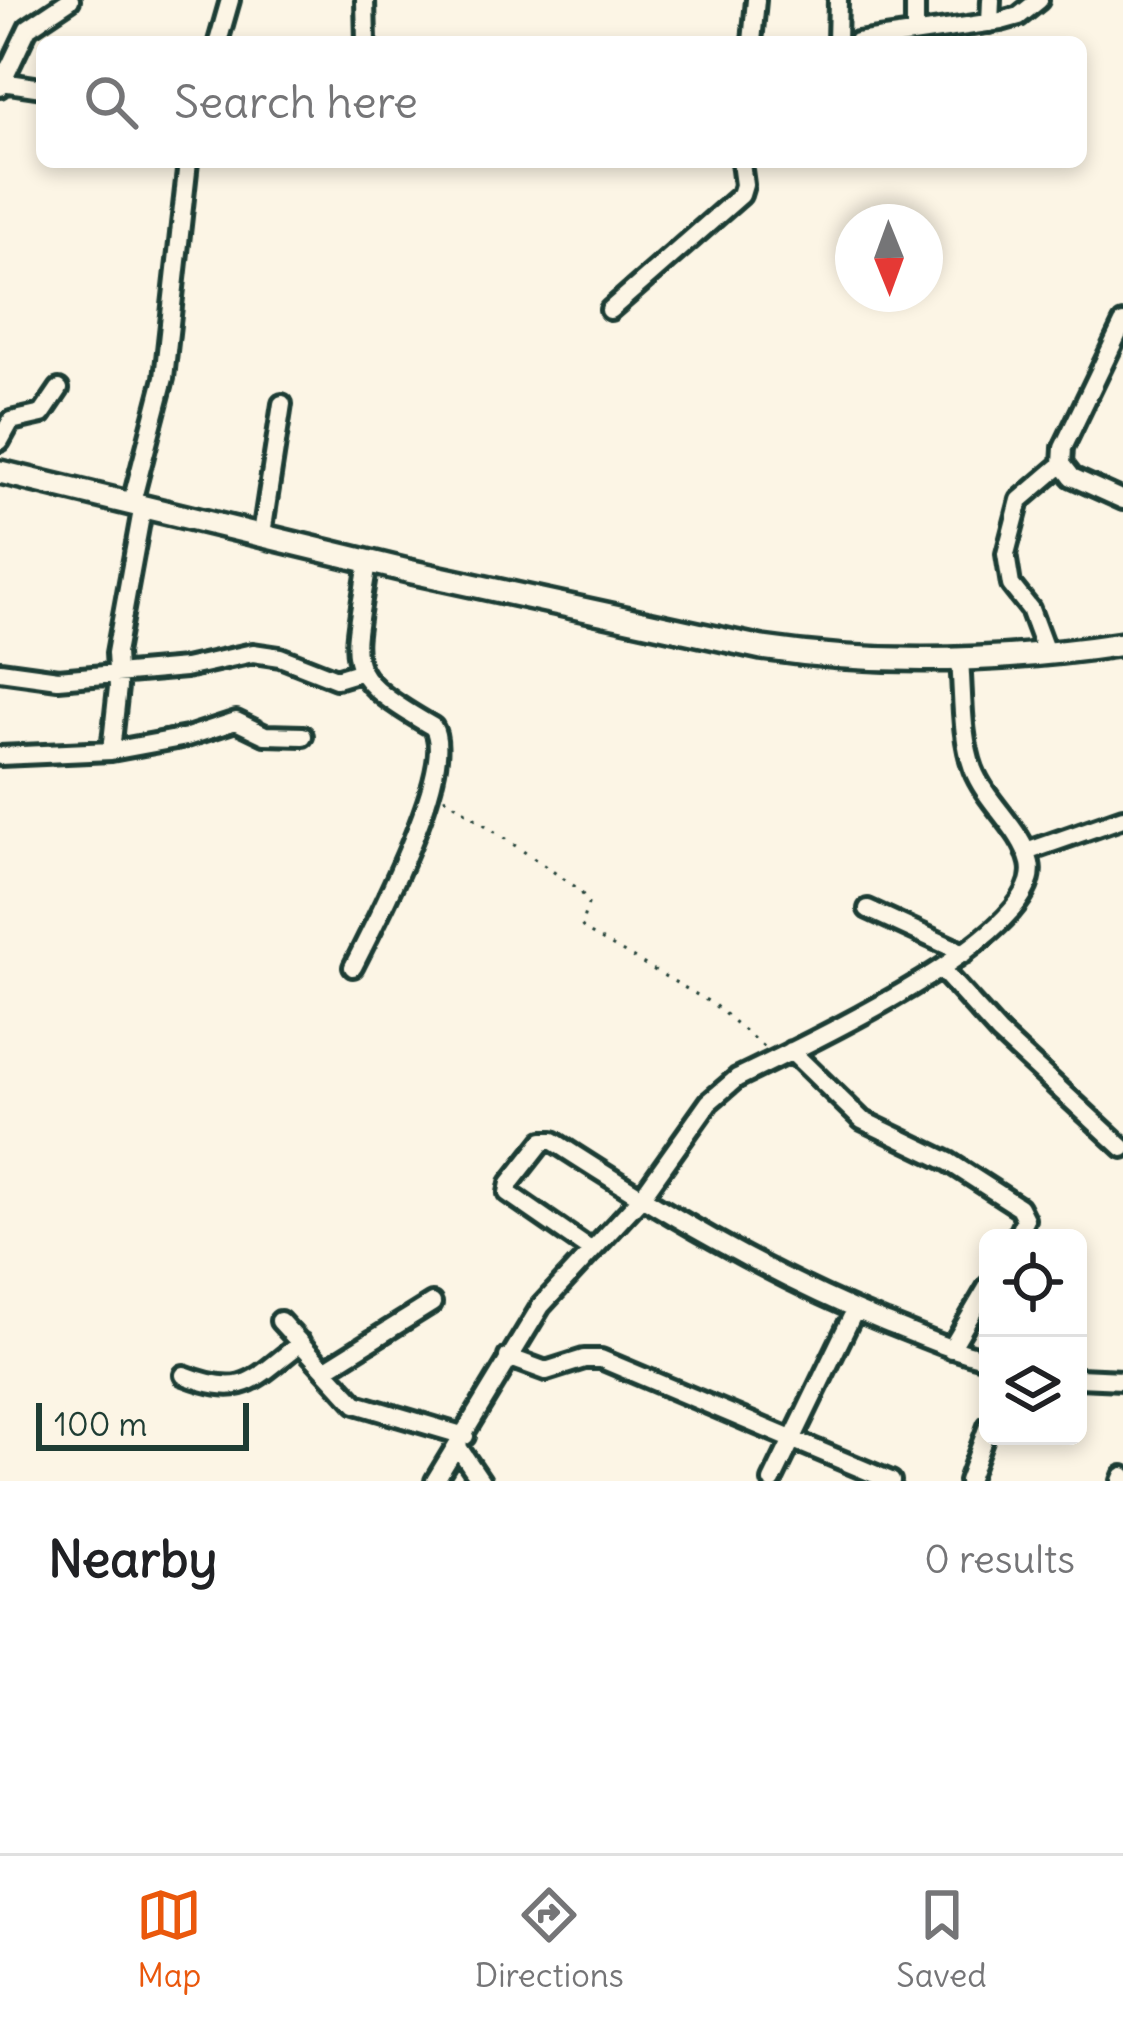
<!DOCTYPE html>
<html lang="en">
<head>
<meta charset="utf-8">
<style>
  :root { --surface:#fff; --page:#f2f2f2; --text:#202124; --muted:#757577; --line:#e0e0e0; --accent:#ea580c }
  body { margin:0; font-family:Delius,sans-serif; background:var(--page); color:var(--text) }
  .controls { position:absolute; right:36px; bottom:36px; display:grid; overflow:hidden; border-radius:18px; box-shadow:0 6px 18px #0003 }
  .controls button { width:108px; height:108px; display:grid; place-items:center; padding:0; border:0; border-bottom:3px solid var(--line); background:var(--surface); color:var(--text); font:60px sans-serif }
  .compass { position:absolute; left:835px; top:204px; width:108px; height:108px; border-radius:50%; background:var(--surface); box-shadow:0 6px 18px #0003; rotate:179deg }
  .scale { position:absolute; left:36px; bottom:30px; width:213px; box-sizing:border-box; padding-left:12px; border:6px solid #1f3d34; border-top:0; font-size:33px; line-height:42px; white-space:nowrap; color:#1f3d34; -webkit-text-stroke:9px #fcf5e5; paint-order:stroke }
  .list { margin:0; padding:0; list-style:none }
  h2 { display:flex; justify-content:space-between; align-items:center; height:156px; margin:0; padding:0 48px; font-size:51px }
  h2 small { font-size:39px; font-weight:400; color:var(--muted) }
  .icon { flex:none; width:66px; height:66px; fill:none; stroke:currentColor; stroke-width:2; stroke-linecap:round; stroke-linejoin:round }
  .map { position:relative; flex:none; width:1123px; height:1481px; overflow:hidden }
  .search { position:absolute; background:var(--surface); box-shadow:0 6px 18px #0003; left:36px; right:36px; top:36px; height:132px; display:flex; align-items:center; gap:30px; box-sizing:border-box; padding:0 42px; border-radius:18px; color:var(--muted); font-size:45px }
  .sheet { height:372px; background:var(--surface) }
  nav { display:flex; justify-content:space-around; align-items:center; box-sizing:border-box; height:168px; border-top:3px solid var(--line); background:var(--surface); font-size:33px; color:var(--muted) }
  nav a { display:grid; justify-items:center; gap:6px }
  nav .on { color:var(--accent) }
  .map>svg:first-child { display:block }
  .lines { fill:none; stroke-linecap:round; stroke-linejoin:round }
  .minor-casing { stroke:#1f3d34; stroke-width:26 }
  .major-casing { stroke:#1f3d34; stroke-width:30 }
  .path { stroke:#1f3d34; stroke-width:3; stroke-dasharray:3 9; stroke-linecap:butt }
  .minor { stroke:#fcf5e5; stroke-width:16 }
  .major { stroke:#fcf5e5; stroke-width:21 }
</style>
</head>
<body>
<div class="map">
<svg width="1123" height="1481" viewBox="0 0 1123 1481">
  <rect width="100%" height="100%" fill="#fcf5e5"/>
  <filter id="ink" filterUnits="userSpaceOnUse"><feTurbulence type="fractalNoise" baseFrequency=".00833" numOctaves="2"/><feDisplacementMap in="SourceGraphic" scale="24" xChannelSelector="R" yChannelSelector="G"/><feConvolveMatrix kernelMatrix="1 2 1 2 8 2 1 2 1" color-interpolation-filters="sRGB"/></filter>
  <g filter="url(#ink)">
    <g class="lines">
      <defs>
        <path id="minor" d="M365,0l1,42
          M990,23l1,-23
          M915,33v-33
          M218,42l12,-42
          M752,42l4,-42
          M837,42l1,-42
          M857,42l144,-21 18,-5 20,-16
          M2,82l40,6
          M0,87l28,-59 42,-28
          M610,310l131,-115 3,-10 -3,-23
          M1123,323l-60,125 -1,16 10,13 51,23
          M0,441l11,-20 31,-7 17,-25
          M132,502l32,-124 24,-216
          M262,534l20,-130
          M1047,655l-17,-46 -19,-24 -5,-31 14,-54 42,-36
          M0,671l58,8 127,-11 68,-15 27,4 56,22 23,-7
          M111,751l7,-64 -2,-34 27,-148
          M0,756l111,-5 76,-14 49,-16 29,14 38,1
          M1026,852l97,-34
          M868,909l96,44
          M353,967c21,-42 105,-200 80,-240 -99,-57 -79,-63 -65,-166
          M941,969l58,64 124,115
          M791,1051l71,69 87,42 70,45 6,12 -9,19
          M592,1251l-84,-58 2,-10 33,-42h10c106,69 213,133 331,181 34,13 68,29 104,37
          M280,1321l76,83 109,32
          M951,1349l37,-63
          M508,1357l38,14 38,-12h17l290,122
          M326,1369l106,-66
          M184,1375c62,24 68,5 117,-32
          M1078,1378l45,2
          M458,1447l23,34
          M435,1481l106,-175 100,-108 68,-96 28,-24c57,-28 310,-143 293,-215 -8,-34 -44,-60 -57,-94 -12,-33 -10,-74 -13,-109
          M772,1481l83,-171
          M968,1481l20,-55
          M1121,1481l2,-5"/>
        <path id="major" d="M0,472l408,99 354,77c120,18 241,14 361,-4"/>
      </defs>
      <use href="#minor" class="minor-casing"/>
      <use href="#major" class="major-casing"/>
      <path class="path" d="M444,797l136,93 8,14 -7,21 4,5 128,74 53,45"/>
      <use href="#minor" class="minor"/>
      <use href="#major" class="major"/>
    </g>
  </g>
</svg>
<div class="controls">
<button><svg class="icon" aria-label="locate" viewBox="0 0 24 24"><circle cx="12" cy="12" r="6"/><path d="M12 2v4M12 18v4M2 12h4M18 12h4"/></svg></button>
<button><svg class="icon" aria-label="layers" viewBox="0 0 24 24"><path d="M12 4l9 5-9 5-9-5zM3 14l9 5 9-5"/></svg></button>
</div>
<svg class="compass" viewBox="-18 -18 36 36"><path d="M0-13l5 13h-10z" fill="#e53935"/><path d="M0 13l5-13h-10z" fill="#757577"/></svg>
<div class="scale">100 m</div>
<div class="search"><svg class="icon" aria-label="search" viewBox="0 0 24 24"><circle cx="10" cy="10" r="6"/><path d="M15 15l6 6"/></svg>Search here</div>
</div>
<section class="sheet">
<h2>Nearby<small>0 results</small></h2>
<ul class="list">
</ul>
</section>
<nav>
<a class="on"><svg class="icon" aria-label="map" viewBox="0 0 24 24"><path d="M3 6l6-2 6 2 6-2v14l-6 2-6-2-6 2zM9 4v14M15 6v14"/></svg>Map</a>
<a><svg class="icon" aria-label="directions" viewBox="0 0 24 24"><path d="M12 3l9 9-9 9-9-9zM9 14v-3h6M13 9l2 2-2 2"/></svg>Directions</a>
<a><svg class="icon" aria-label="saved" viewBox="0 0 24 24"><path d="M7 4h10v16l-5-4-5 4z"/></svg>Saved</a>
</nav>
</body>
</html>
